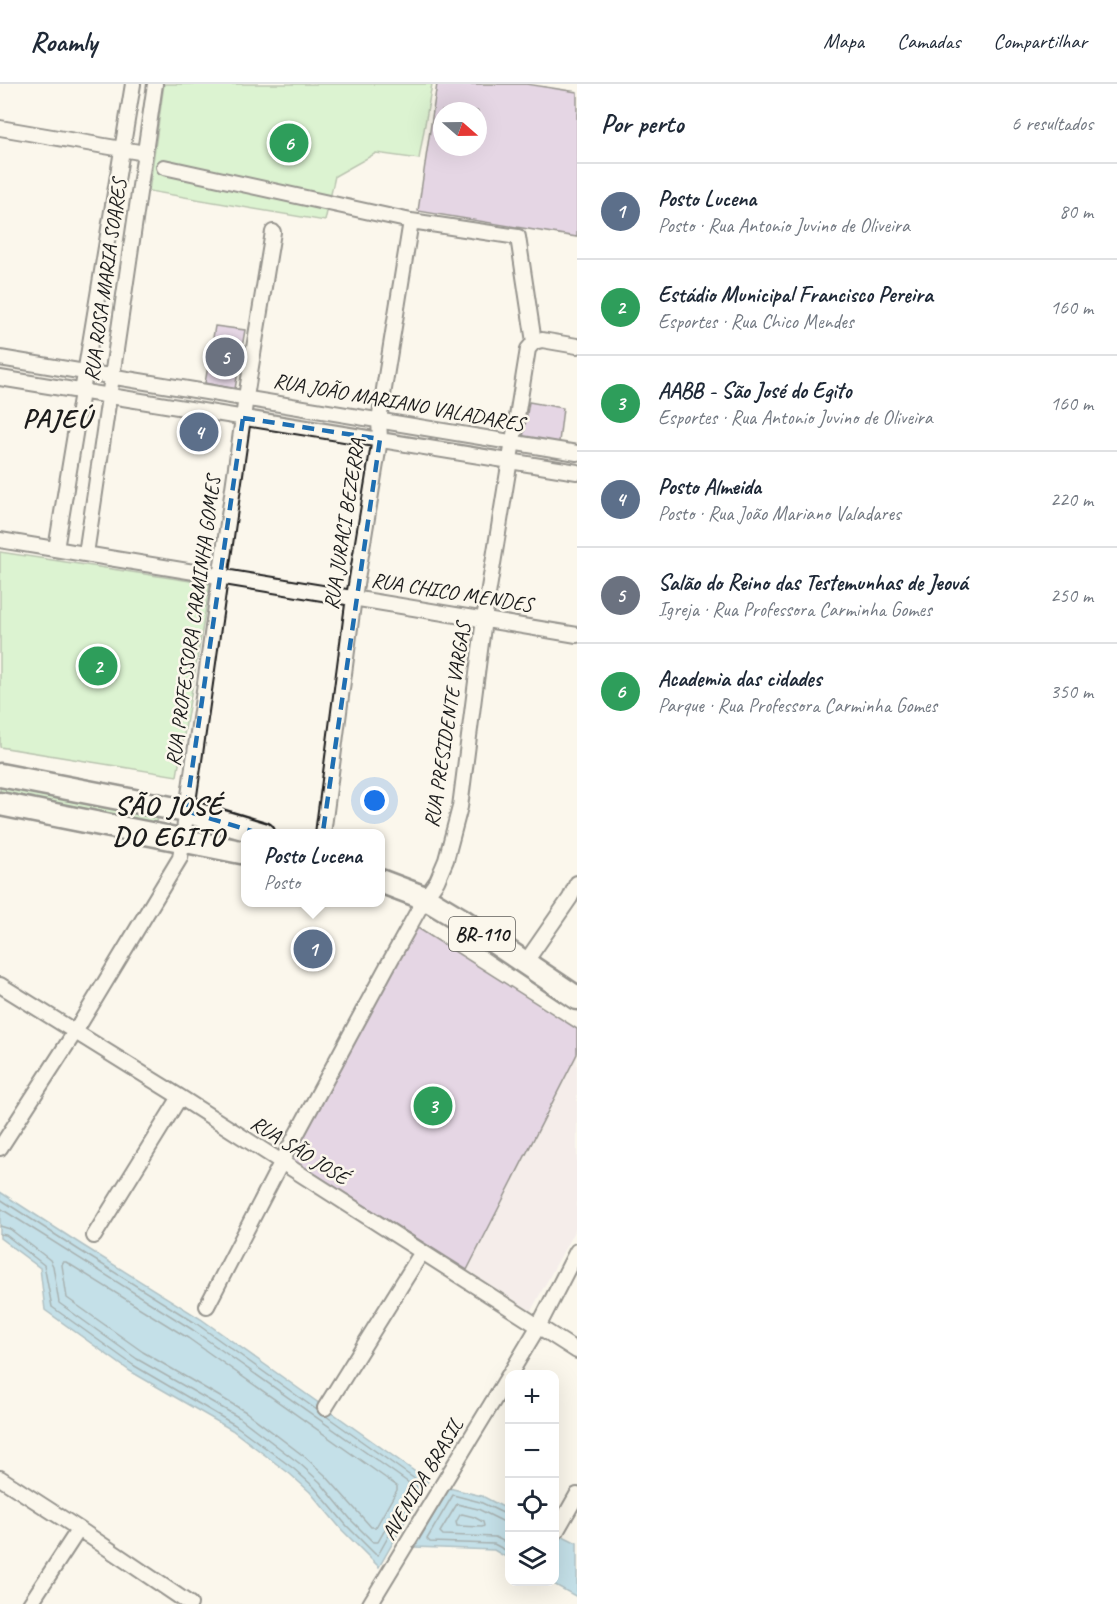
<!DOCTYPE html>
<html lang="pt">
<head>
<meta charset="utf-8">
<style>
  :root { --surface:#fff; --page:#f6f6f7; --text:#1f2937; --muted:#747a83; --line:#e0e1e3; --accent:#1a73e8 }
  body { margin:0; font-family:Caveat,sans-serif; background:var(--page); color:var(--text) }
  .controls { position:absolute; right:18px; bottom:18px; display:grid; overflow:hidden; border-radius:12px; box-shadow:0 6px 24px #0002 }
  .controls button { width:54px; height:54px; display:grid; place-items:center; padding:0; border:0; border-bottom:2px solid var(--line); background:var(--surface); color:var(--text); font:30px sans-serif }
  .compass { position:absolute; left:433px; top:18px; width:54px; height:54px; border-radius:50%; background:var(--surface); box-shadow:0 6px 24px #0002; rotate:110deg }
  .you { position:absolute; left:375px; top:717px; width:21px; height:21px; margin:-15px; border:4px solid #fff; border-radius:50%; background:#1a73e8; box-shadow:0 0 0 9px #1a73e833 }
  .badge { display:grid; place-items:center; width:39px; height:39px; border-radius:50%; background:var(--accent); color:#fff; font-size:20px; font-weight:700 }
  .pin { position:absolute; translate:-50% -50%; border:3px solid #fff; box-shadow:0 2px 6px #0006 }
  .popup { position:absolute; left:241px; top:745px; width:144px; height:78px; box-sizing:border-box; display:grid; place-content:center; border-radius:12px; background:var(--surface); filter:drop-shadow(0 2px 4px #0005); font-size:20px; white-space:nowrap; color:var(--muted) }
  .popup b { font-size:22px; color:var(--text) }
  .popup::after { content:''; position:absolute; left:50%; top:100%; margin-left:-12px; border:12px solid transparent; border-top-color:var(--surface) }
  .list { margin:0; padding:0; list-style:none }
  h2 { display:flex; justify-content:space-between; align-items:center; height:78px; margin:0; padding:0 24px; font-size:26px }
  h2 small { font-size:20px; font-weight:400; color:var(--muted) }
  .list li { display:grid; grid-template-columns:39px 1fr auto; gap:18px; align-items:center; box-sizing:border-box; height:96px; padding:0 24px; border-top:2px solid var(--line) }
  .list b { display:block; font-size:22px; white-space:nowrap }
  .list p { margin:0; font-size:20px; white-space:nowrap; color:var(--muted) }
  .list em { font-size:20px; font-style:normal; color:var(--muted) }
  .icon { flex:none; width:33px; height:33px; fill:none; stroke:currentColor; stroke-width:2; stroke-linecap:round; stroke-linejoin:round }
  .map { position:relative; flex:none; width:577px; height:1520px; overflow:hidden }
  header { display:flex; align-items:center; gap:36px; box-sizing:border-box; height:84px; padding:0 30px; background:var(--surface); border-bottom:2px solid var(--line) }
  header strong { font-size:28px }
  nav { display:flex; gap:33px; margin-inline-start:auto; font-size:21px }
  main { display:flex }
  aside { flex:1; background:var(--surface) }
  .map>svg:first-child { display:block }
  .built { fill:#ede1e7 }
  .green { fill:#b7edaf; stroke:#6a8466; stroke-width:1.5 }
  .water { fill:#81c3e2; stroke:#598093; stroke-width:1.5 }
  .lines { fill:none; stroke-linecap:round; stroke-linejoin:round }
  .shore { stroke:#445f6b; stroke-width:1.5 }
  .building { fill:#cbaeda; stroke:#1c1c1c; stroke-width:1.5; fill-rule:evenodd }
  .street-casing { stroke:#1c1c1c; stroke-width:18 }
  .primary-casing { stroke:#1c1c1c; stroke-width:27 }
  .street { stroke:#fbf7ec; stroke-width:14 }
  .primary { stroke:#fbf7ec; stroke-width:22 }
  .marked { fill:none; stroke:#1f6fb2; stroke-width:4.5; stroke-dasharray:12 8; stroke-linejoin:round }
  .labels { text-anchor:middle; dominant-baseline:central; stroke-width:5; stroke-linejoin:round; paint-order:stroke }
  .shield { fill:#fbf7ec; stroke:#5f5e5a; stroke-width:1.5 }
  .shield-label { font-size:20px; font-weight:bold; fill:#1c1c1c }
  .street-label { font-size:21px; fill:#1c1c1c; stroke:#fbf7ec }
  .district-label { font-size:27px; font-weight:bold; letter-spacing:1.5px; fill:#1c1c1c; stroke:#fbf7ec }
</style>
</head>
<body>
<header>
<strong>Roamly</strong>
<nav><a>Mapa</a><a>Camadas</a><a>Compartilhar</a></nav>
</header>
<main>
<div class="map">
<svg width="577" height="1520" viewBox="0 0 577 1520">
  <rect width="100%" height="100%" fill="#fbf7ec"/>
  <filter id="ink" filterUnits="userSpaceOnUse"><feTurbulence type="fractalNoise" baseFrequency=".0167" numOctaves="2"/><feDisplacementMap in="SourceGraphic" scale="12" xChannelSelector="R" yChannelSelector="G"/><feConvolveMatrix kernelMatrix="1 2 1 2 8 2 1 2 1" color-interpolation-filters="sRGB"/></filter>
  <g filter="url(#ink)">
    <path class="built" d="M577,970v172l-46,85 -64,-41z"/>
    <path class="green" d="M164,0h268l-13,75 -43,-6 -41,23 -10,45 -176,-30z
      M0,468l210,32 -33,192 -177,-29z
      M0,701l152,29 6,5 -5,5 -153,-28z"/>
    <path class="water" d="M0,1108l82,53 119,74 227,162 -49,86 -37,-37 -32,-38 -20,-18 -58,-44 -102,-59 -85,-61 -5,-42 -40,-30z
      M449,1404l33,8 27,14v49l-15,-9 -79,-3z
      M555,1448l22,11v54l-27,-15h4z"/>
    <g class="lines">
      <path class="shore" d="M0,1115l79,51 118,74 120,86
        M0,1124l193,122 216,153v4l-31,55h-5l-21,-21 -32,-39 -21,-19 -59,-45 -103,-59 -78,-56 -6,-37 -3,-6 -40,-31 -10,-3
        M0,1150l6,1 38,30 8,42 81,58 102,60 59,44 20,18 33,39 28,28 3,1 41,-73 -93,-66
        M63,1178h3l122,76 209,148v4l-21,37h-5l-46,-52 -20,-18 -59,-45 -103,-60 -76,-54 -5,-33z
        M462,1430l12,3 9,5 1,4 -2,1 -25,-1 -1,-4 4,-7z
        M509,1431l-4,-1 -25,-12 -27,-7 -26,44 3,3 64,2 15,8
        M509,1438l-7,-1 -24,-12 -21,-5 -17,28 3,3 52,2 14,7"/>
    </g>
    <path class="building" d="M437,0h89l51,8v145l-159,-26zM442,27h36v36h-36z
      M215,242l30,4 -10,59 -30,-6z
      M529,318l34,6 -4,34 -36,-4z
      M413,841l164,104v25l-110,216 -178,-112z"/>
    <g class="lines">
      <defs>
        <path id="street" d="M0,44l145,25
          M164,83l247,54 107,16 16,105
          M534,258l8,-2 35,6
          M0,274l577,95
          M0,294l577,94
          M0,456l577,95
          M56,465l77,-465
          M86,470l69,-470
          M323,750l31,-237 26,-158 -1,-19 32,-199
          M525,879l45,-65 7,-15
          M0,901l180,112 397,254
          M0,1064l75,-116 105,-174 66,-461 27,-165
          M94,1152l86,-139
          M207,1222l74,-143 107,-198 37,-67 12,-17 9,-21 14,-53 24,-188 44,-270 6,-7
          M510,1290l28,-47 39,-76
          M325,1324l97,-156
          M0,1394l79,51 111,75
          M556,1448l21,-37
          M30,1520l49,-75
          M370,1520l139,-229"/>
        <path id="primary" d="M0,691l186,36 77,23
          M0,720l246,49
          M380,797l45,17 35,21 117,79"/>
      </defs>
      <use href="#street" class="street-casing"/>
      <use href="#primary" class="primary-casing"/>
      <use href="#street" class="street"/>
      <use href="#primary" class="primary"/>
    </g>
  </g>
  <path d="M0 0H577V1520H0ZM243,334l137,21 -60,413 -134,-41z" fill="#fbf7ec" fill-opacity=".55" fill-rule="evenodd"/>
  <path class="marked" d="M243,334l137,21 -60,413 -134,-41z"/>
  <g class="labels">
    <rect class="shield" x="449" y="833" width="66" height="34" rx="4.5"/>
    <g class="shield-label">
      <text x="482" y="850">BR-110</text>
    </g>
    <g class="street-label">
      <text transform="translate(105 196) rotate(-82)">RUA ROSA MARIA SOARES</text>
      <text transform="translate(399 318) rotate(10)">RUA JOÃO MARIANO VALADARES</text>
      <text transform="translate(344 440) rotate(-81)">RUA JURACI BEZERRA</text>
      <text transform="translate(452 508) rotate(9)">RUA CHICO MENDES</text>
      <text transform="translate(193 537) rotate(-82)">RUA PROFESSORA CARMINHA GOMES</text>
      <text transform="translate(447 641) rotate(-81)">RUA PRESIDENTE VARGAS</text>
      <text transform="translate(300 1066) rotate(32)">RUA SÃO JOSÉ</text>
      <text transform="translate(422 1395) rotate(-59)">AVENIDA BRASIL</text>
    </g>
    <g class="district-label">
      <text x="57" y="334">PAJEÚ</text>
      <text x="169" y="721">SÃO JOSÉ<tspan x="169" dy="31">DO EGITO</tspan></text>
    </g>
  </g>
</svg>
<div class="controls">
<button>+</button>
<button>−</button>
<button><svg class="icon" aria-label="locate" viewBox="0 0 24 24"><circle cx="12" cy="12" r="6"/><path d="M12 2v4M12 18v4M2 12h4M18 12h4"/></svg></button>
<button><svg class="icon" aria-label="layers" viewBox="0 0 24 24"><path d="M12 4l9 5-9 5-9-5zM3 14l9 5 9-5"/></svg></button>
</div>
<svg class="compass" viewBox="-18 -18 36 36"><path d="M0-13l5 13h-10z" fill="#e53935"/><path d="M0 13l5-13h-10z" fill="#747a83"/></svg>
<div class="you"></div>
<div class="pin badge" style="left:313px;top:865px;background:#5c6f8a">1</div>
<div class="popup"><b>Posto Lucena</b>Posto</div>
<div class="pin badge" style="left:98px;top:582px;background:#2e9e5b">2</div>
<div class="pin badge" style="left:433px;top:1022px;background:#2e9e5b">3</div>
<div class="pin badge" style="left:199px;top:348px;background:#5c6f8a">4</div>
<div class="pin badge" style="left:225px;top:273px;background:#6b7280">5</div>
<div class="pin badge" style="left:289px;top:59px;background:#2e9e5b">6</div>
</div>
<aside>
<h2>Por perto<small>6 resultados</small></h2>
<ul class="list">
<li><span class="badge" style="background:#5c6f8a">1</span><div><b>Posto Lucena</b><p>Posto · Rua Antonio Juvino de Oliveira</p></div><em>80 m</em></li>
<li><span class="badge" style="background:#2e9e5b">2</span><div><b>Estádio Municipal Francisco Pereira</b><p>Esportes · Rua Chico Mendes</p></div><em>160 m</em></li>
<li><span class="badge" style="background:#2e9e5b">3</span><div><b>AABB - São José do Egito</b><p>Esportes · Rua Antonio Juvino de Oliveira</p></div><em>160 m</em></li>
<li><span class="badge" style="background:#5c6f8a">4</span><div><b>Posto Almeida</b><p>Posto · Rua João Mariano Valadares</p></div><em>220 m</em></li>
<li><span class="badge" style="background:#6b7280">5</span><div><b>Salão do Reino das Testemunhas de Jeová</b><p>Igreja · Rua Professora Carminha Gomes</p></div><em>250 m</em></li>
<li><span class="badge" style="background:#2e9e5b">6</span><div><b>Academia das cidades</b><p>Parque · Rua Professora Carminha Gomes</p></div><em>350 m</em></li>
</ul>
</aside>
</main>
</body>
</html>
